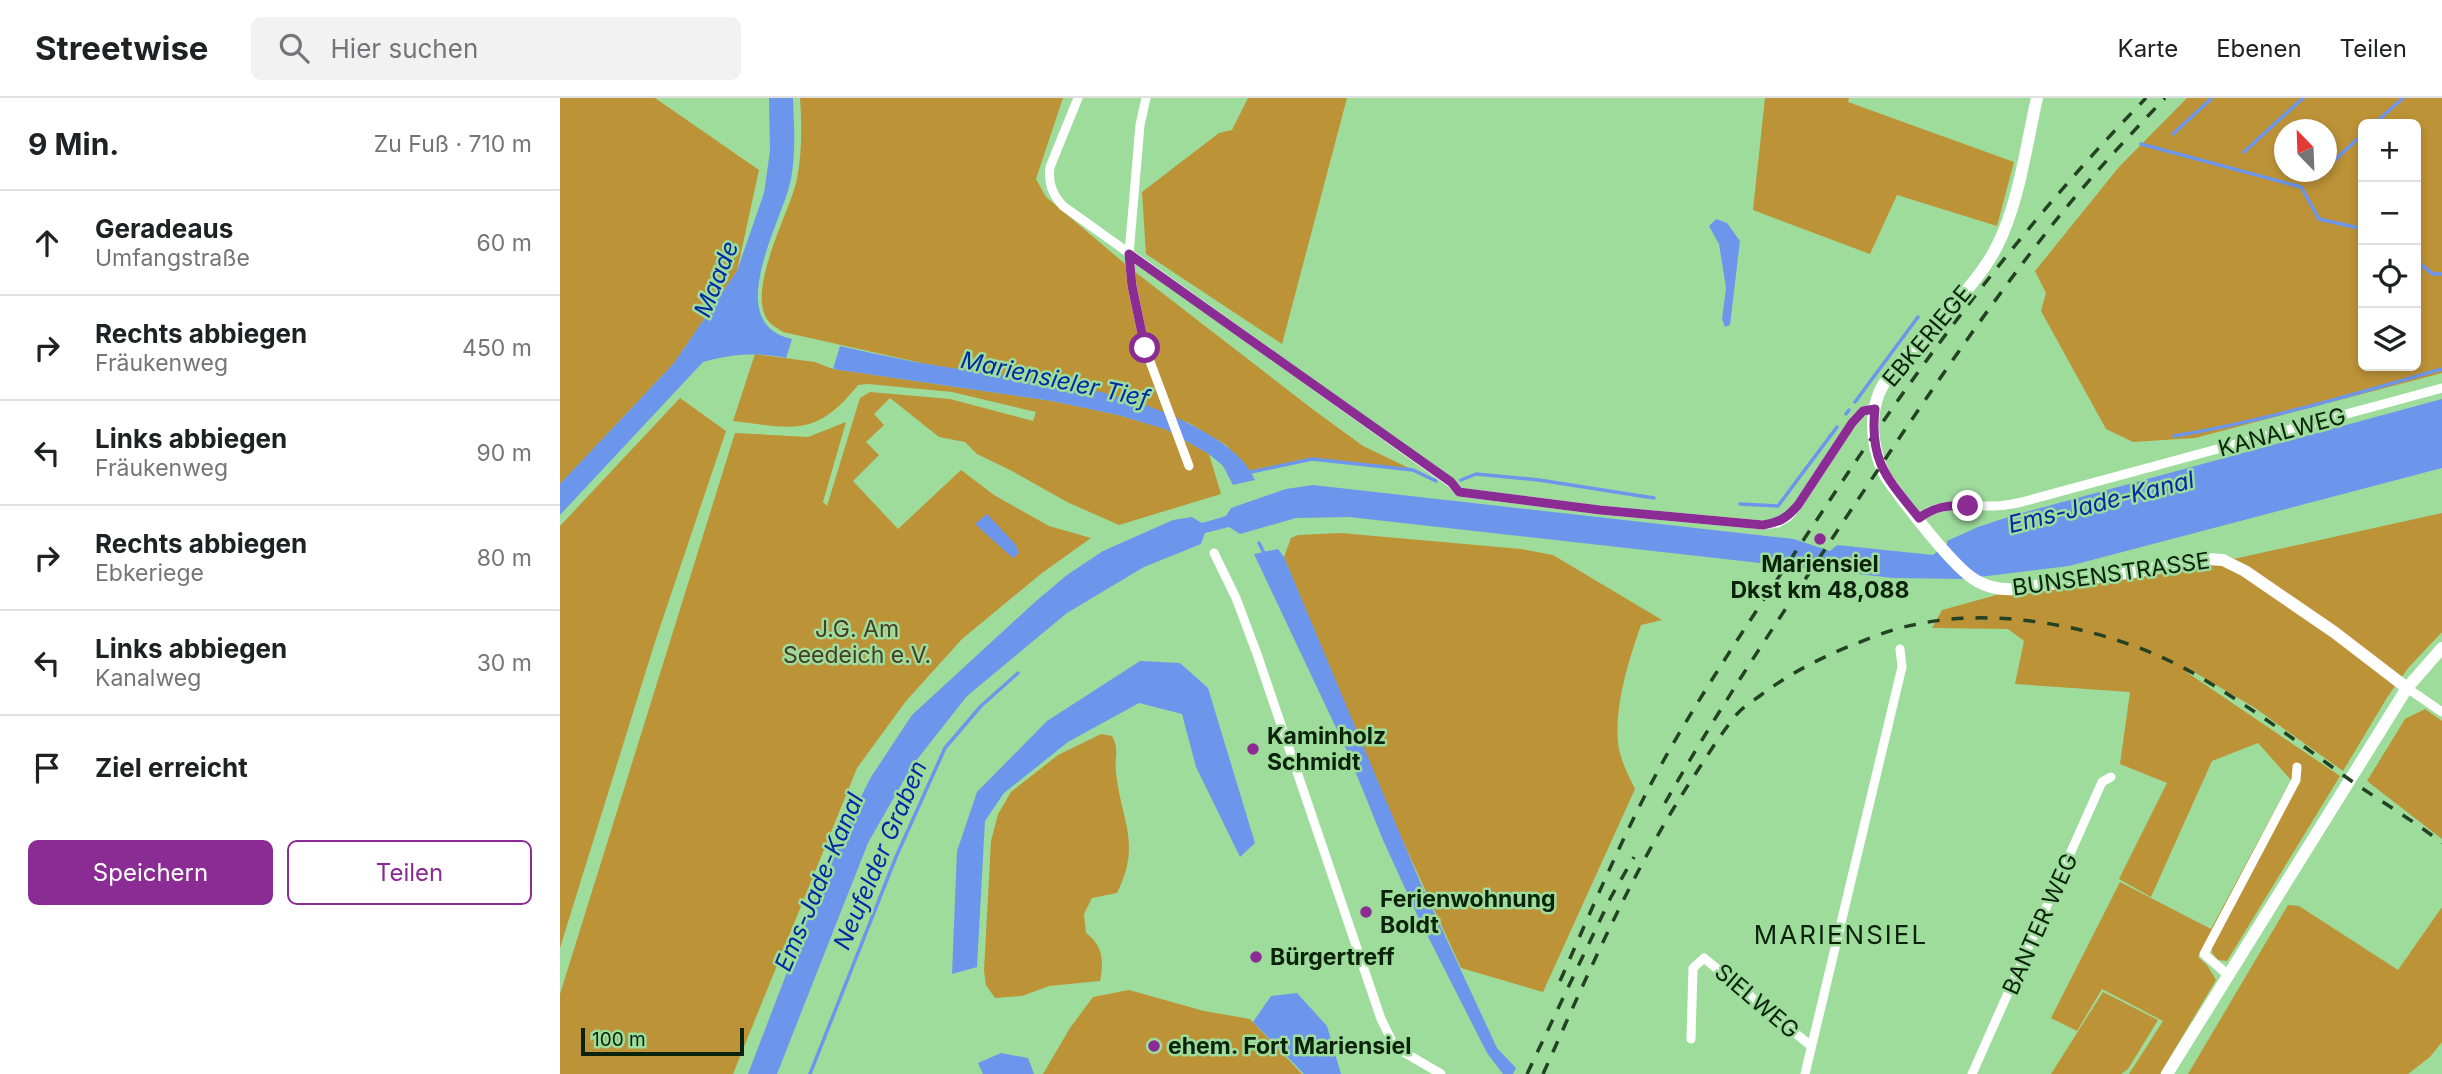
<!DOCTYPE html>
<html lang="de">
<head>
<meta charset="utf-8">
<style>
  :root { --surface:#fff; --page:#f2f2f2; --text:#202124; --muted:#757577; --line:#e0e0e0; --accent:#8b2c95 }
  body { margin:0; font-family:Inter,sans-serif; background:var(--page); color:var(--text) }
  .controls { position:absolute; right:21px; top:21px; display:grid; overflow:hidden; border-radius:10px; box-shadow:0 4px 10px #0003 }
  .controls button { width:63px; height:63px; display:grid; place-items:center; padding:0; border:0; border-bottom:2px solid var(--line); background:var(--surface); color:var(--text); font:35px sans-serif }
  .compass { position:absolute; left:1714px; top:21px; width:63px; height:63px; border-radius:50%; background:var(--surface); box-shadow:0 4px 10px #0003; rotate:337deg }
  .scale { position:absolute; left:21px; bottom:18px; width:163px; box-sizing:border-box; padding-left:7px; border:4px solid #0b230b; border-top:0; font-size:19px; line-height:24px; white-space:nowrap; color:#0b230b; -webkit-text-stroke:5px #9edc9c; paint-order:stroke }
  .stop { position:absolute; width:21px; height:21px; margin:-16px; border:5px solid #8b2c95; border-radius:50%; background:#fff }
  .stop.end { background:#8b2c95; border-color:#fff; box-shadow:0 2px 7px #0008 }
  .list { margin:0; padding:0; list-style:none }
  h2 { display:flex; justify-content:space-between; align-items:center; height:91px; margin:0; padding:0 28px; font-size:30px }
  h2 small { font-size:23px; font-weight:400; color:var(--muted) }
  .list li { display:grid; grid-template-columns:46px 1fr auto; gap:21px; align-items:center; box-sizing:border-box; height:105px; padding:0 28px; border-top:2px solid var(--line) }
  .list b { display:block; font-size:26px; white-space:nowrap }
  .list p { margin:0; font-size:23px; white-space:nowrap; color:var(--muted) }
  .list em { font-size:23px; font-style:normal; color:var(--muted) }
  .actions { display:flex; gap:14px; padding:21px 28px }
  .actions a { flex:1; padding:16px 0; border:2px solid var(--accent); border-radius:10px; text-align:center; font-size:24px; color:var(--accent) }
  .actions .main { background:var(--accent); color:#fff }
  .icon { flex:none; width:38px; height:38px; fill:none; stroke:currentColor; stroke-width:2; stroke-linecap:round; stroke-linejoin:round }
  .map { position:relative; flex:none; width:1882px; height:976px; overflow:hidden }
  header { display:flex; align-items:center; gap:42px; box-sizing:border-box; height:98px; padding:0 35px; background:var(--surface); border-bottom:2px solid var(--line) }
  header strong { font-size:33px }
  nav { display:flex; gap:38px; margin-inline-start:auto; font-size:24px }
  .search { width:490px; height:63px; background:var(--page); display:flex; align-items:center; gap:18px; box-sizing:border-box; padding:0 24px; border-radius:10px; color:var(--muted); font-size:26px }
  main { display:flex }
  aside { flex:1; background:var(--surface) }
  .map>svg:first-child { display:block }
  .green { fill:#bd9338; fill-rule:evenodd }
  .water { fill:#6c96ec }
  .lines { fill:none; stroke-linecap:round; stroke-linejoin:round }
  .stream { stroke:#6c96ec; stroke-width:3.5 }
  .street { stroke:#fff; stroke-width:9 }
  .secondary { stroke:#fff; stroke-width:12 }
  .rail { stroke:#244223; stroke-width:3.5; stroke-dasharray:12 12; stroke-linecap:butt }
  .route { stroke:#8b2c95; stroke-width:9 }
  .poi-dot { fill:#8b2c95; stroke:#9edc9c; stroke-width:2.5 }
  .labels { text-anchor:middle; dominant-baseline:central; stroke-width:5; stroke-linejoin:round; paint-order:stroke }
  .street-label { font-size:23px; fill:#0b230b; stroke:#9edc9c }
  .poi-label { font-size:23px; font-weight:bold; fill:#0b230b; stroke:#9edc9c; text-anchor:start }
  .park-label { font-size:23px; fill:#483c25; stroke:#9edc9c }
  .water-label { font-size:24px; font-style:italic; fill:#0029a6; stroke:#9edc9c }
  .quarter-label { font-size:26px; letter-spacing:2px; fill:#0b230b; stroke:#9edc9c }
</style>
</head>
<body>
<header>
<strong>Streetwise</strong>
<div class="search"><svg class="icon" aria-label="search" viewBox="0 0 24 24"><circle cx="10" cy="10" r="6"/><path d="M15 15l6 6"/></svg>Hier suchen</div>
<nav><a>Karte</a><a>Ebenen</a><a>Teilen</a></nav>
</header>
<main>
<aside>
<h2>9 Min.<small>Zu Fuß · 710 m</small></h2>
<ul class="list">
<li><svg class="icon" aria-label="ahead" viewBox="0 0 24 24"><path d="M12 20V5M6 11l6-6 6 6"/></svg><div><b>Geradeaus</b><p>Umfangstraße</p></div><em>60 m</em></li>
<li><svg class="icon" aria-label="right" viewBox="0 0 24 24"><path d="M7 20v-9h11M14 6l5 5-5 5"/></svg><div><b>Rechts abbiegen</b><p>Fräukenweg</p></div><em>450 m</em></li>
<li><svg class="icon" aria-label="left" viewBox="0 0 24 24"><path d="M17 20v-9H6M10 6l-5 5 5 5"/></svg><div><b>Links abbiegen</b><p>Fräukenweg</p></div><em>90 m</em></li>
<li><svg class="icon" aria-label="right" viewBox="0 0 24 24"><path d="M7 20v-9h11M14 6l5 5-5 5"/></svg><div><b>Rechts abbiegen</b><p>Ebkeriege</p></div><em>80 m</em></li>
<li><svg class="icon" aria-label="left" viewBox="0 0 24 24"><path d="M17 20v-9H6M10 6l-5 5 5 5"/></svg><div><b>Links abbiegen</b><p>Kanalweg</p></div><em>30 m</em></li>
<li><svg class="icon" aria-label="arrive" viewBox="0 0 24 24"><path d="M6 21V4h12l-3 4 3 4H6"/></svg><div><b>Ziel erreicht</b></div></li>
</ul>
<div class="actions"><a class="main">Speichern</a><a>Teilen</a></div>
</aside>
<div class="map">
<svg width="1882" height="976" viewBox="0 0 1882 976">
  <rect width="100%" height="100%" fill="#9edc9c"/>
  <path class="green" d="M0,0h95l104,72 -22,101 -63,92 -114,121z
    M240,0h263l-27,81 10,18 84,71 181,140 52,38 50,24 -101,-11 -61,13 -25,-27 -37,-22 -147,-42 -107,-15 -152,-34c-4,-3 -10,-6 -13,-9 -27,-29 20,-110 27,-144 5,-27 5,-54 3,-81z
    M688,0h99l-65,246 -136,-90 -4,-62 77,-59 13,-3z
    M1205,0h84l-1,4 166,60 -17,64 -100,-31 -27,59 -117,-44z
    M1627,0h255v275l-247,65 -62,4 -27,-13 -65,-118 5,-18 -11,-22 84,-104zM1803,26h53v242h-53zM1724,32h42v42h-42z
    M195,256l60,8 18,7 219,32 66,14 47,14 44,25 12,40 -102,31 -52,-23 -55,-31 -35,-17 -12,-12 -26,-5 -49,-39 -16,16 10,11 -18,17 13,13 -26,26 45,48 63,-59 33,25 55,31 42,12 -49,35 -80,66 -56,62 -49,67 -124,306h-173v-80l175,-561 73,4 38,-15 -23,80 4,4 33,-108 10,-6 80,7 83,22 3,-9 -84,-20 -84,-8 -10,1c-42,53 -65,43 -125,36z
    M120,300l46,33 -72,214 -94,303v-422z
    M1882,415v119l-33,35 -21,29 -45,75 -88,-63 -66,-39 -1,4 152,103 -113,185 -9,-1 -6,-7 -1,-18 -13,22 9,8 9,15 -56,94h-31l34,-53 -61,-32 -25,42 -26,-13 69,-136 91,47 80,-149 -33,-37 -46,18 -61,136 -32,-18 48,-96 -47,-19 10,-72 -115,-8 9,-43 -16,-12 -76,-1 10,-18 58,-16 138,-18 100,-18z
    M781,435l180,16 32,6 109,65 -21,5c-13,37 -26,79 -23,118 2,16 10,32 17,46l-92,203 -82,-24 -72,-157 -105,-254 7,-19 7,-3z
    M1865,611l17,12v118l-75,-58 38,-62z
    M541,636l11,2c8,15 2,21 4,36 5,49 26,71 1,121l-25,5 -8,16 2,19c17,12 18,29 14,48l-51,5 -27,10 -27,2 -9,-13 -2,-14 7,-130 7,-27 13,-22 47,-37z
    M1728,807l11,1 99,64 44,-63v135l-12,15 -22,17h-220z
    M569,892l75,21 46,8 52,55h-259l27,-46 23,-31z
    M1543,894l55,28 -30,49 -7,5h-70z"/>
  <path class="water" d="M209,0h24c1,27 3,54 -2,81 -8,42 -71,144 1,160l-6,19c-29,-6 -55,-4 -83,4l-143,153v-31l114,-121 63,-92 27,-78 6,-42z
    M1156,121l11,4 13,18 -10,84 -5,2 -3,-8 4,-31 -7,-44 -10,-18z
    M280,248c33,7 66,15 99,20 91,14 186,19 267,67 19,11 40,26 49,47l-22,5 -10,-19 -14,-12 -44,-25 -47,-14 -66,-14 -219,-32z
    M1882,301v69l-373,98 -106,13 -70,-1 -544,-61 -53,1 -56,16 -11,-7 -24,6 -4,11 -57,23 -77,46 -100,83 -55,70 -44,77 -91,231h-29l85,-222 38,-75 41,-62 124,-114 31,-26 36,-24 70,-31 19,-3 10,6 24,-7 5,-8 55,-19 27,-4 481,54 36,12 7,-6 96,10 14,-11v-3l31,-14 33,-11z
    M427,416l29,31 3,8 -6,5 -38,-34z
    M718,451l6,8 137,327 76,164 19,20 -3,6h-10l-16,-21 -68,-134 -36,-79 -36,-89 -93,-197z
    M580,563l40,2 28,25 47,155 -15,14 -44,-90 -14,-53 -43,-11 -71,39 -64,51 -19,28 -8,146 -25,7 5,-123 20,-59 70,-71z
    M737,895l30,33 14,48h-37l-51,-52 18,-26z
    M441,955l27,5 6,16h-51l-5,-11z"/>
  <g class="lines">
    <path class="stream" d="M1814,26l29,-26
      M1613,36l39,-36
      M1581,46l160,43 18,32 44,10
      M1684,54l59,-54
      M1766,70l37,-34
      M1755,81l8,-7
      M1856,163l17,13h9
      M1295,304l63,-85
      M1286,316l3,-4
      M1614,338c91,-15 180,-42 268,-67
      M691,374l61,-13 101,11 23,11
      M901,382l15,-6 63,6 115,18
      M1180,406l38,2 59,-79
      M699,445l5,10
      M250,976l86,-217 49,-109 36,-42 37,-33"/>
    <path class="street" d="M518,0l-28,69c-2,16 2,27 13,39l388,277 8,9 141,18 163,15 15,-2 10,-6 10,-12 54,-82 11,-12 12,-2
      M586,0l-6,27 -11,129 3,32 13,62 44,118
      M1359,420c23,-18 48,-11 75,-12 10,0 19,-2 28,-4l420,-114
      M654,455l22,45 21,56 124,365 14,28 46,27
      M1847,590l35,24
      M1668,877l-24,-21 92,-174 1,-13
      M1131,941l2,-71 11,-10 107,88
      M1245,976l97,-407 -2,-18
      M1412,976l130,-292 9,-5"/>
    <path class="secondary" d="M1477,0c-11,48 -18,106 -41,150 -19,37 -58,72 -85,103 -13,14 -29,30 -34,48 -8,25 -3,56 9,78 17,24 68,92 91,104 12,7 24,9 38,8l119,-17 73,-13 16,1 22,11 89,61 73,56
      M1607,976l240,-386 35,-40"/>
    <path class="rail" d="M1105,705c56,-99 120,-193 182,-287 65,-97 130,-195 202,-287 36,-46 76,-89 116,-131
      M1000,883c35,-79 68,-158 110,-232 47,-81 99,-157 150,-234 97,-148 203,-291 326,-417
      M967,976l84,-177 23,-40
      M983,976c46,-102 91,-208 153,-301 13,-20 26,-41 41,-59 7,-8 16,-13 24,-19 28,-21 57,-36 89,-49 20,-8 42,-17 63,-21 88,-20 202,4 280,48 52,30 101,66 150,102 32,23 67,43 99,68"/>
  </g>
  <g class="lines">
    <path class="route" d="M585,250l-13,-62 -3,-32 322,228 8,10 141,18 163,15c17,-3 24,-7 35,-20l54,-82 11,-12 12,-2c-6,53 13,70 44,109 15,-11 30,-14 49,-12"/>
  </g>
  <g class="poi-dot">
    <circle cx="1260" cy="441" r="7"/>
    <circle cx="693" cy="651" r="7"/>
    <circle cx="806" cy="814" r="7"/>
    <circle cx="696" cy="859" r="7"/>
    <circle cx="594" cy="948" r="7"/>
  </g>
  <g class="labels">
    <g class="street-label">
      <text transform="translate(1367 238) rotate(-50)">EBKERIEGE</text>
      <text transform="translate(1722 334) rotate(-15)">KANALWEG</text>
      <text transform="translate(1551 476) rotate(-8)">BUNSENSTRASSE</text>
      <text transform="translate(1480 826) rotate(-66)">BANTER WEG</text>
      <text transform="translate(1197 903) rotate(40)">SIELWEG</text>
    </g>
    <g class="poi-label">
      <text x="1260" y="466" text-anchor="middle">Mariensiel<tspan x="1260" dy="26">Dkst km 48,088</tspan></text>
      <text x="707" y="638">Kaminholz<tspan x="707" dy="26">Schmidt</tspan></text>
      <text x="820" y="801">Ferienwohnung<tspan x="820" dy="26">Boldt</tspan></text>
      <text x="710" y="859">Bürgertreff</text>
      <text x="608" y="948">ehem. Fort Mariensiel</text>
    </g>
    <g class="park-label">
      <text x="297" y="531">J.G. Am<tspan x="297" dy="26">Seedeich e.V.</tspan></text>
    </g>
    <g class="water-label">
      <text transform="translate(156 181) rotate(-68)">Maade</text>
      <text transform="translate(495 281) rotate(12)">Mariensieler Tief</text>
      <text transform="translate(1541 404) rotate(-14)">Ems-Jade-Kanal</text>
      <text transform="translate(320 757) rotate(-67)">Neufelder Graben</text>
      <text transform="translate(259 784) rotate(-67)">Ems-Jade-Kanal</text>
    </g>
    <g class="quarter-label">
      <text x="1281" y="836">MARIENSIEL</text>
    </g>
  </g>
</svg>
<div class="controls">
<button>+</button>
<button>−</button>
<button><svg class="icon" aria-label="locate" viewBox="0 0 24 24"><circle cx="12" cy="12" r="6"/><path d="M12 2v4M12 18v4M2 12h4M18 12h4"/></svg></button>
<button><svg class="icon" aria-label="layers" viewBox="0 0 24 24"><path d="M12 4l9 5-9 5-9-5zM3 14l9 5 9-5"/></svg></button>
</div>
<svg class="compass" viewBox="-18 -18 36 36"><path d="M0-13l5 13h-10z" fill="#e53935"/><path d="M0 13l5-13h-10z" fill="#757577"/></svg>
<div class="scale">100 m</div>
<div class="stop" style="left:585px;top:250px"></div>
<div class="stop end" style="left:1408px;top:408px"></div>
</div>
</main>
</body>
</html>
